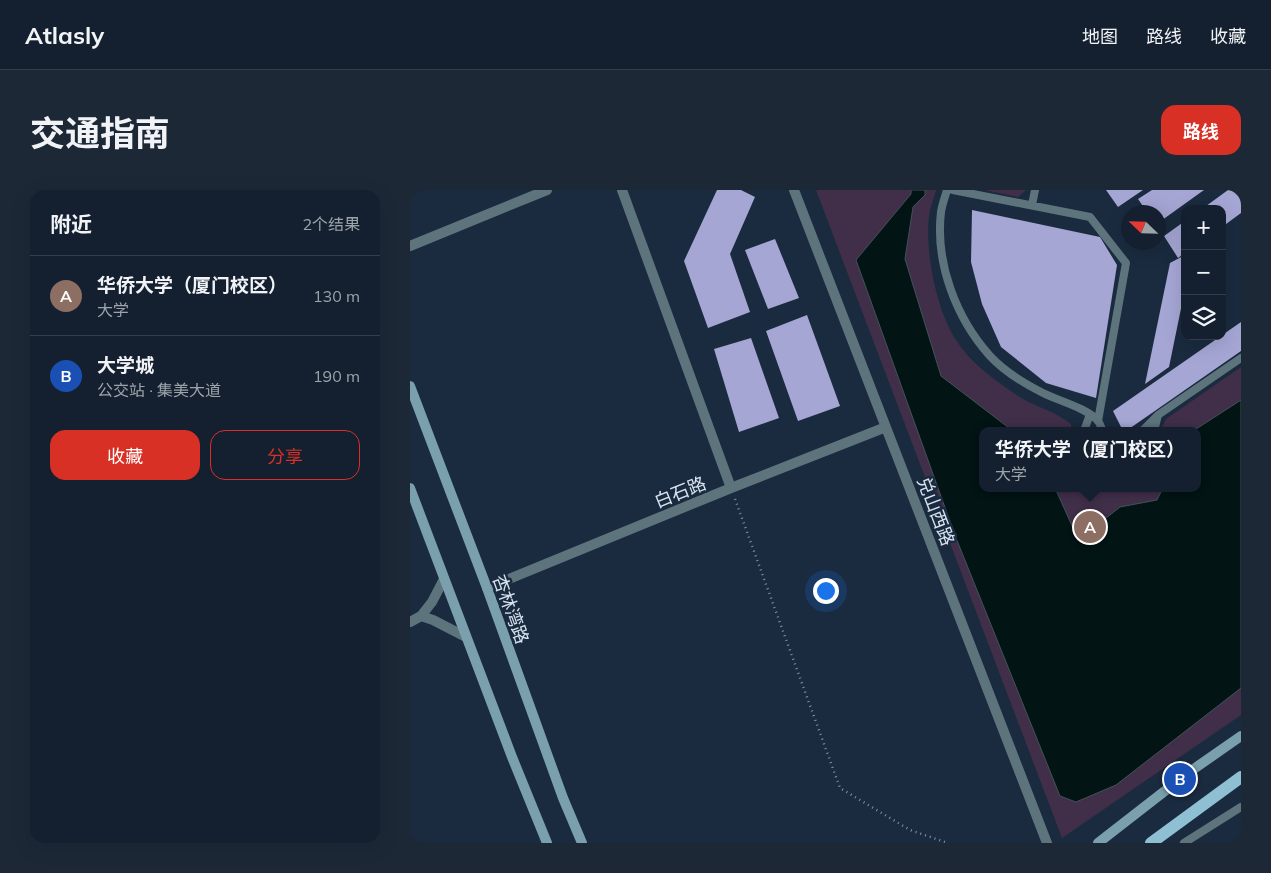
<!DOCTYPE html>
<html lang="zh">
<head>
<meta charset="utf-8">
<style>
  :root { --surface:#14202f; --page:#1d2837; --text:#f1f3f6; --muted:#9da3aa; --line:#333e4b; --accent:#d93025 }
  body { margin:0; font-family:Mulish,"Noto Sans SC",sans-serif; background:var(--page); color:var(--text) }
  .controls { position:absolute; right:15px; top:15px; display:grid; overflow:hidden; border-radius:10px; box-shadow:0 5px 20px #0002 }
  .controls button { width:45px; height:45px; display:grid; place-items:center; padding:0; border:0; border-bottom:1px solid var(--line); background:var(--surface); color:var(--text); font:25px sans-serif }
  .compass { position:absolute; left:711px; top:15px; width:45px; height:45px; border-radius:50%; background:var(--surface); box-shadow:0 5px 20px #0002; rotate:293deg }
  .you { position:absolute; left:415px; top:400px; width:18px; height:18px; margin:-12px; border:4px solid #fff; border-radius:50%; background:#1a73e8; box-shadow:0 0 0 8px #1a73e833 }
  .badge { display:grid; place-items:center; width:32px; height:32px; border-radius:50%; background:var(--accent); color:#fff; font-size:16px; font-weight:700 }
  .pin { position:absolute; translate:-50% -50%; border:2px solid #fff; box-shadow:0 1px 5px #0006 }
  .popup { position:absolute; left:569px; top:237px; width:222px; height:65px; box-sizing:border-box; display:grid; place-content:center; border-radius:10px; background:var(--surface); filter:drop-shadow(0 1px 4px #0005); font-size:16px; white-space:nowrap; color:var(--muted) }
  .popup b { font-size:19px; color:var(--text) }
  .popup::after { content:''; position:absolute; left:50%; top:100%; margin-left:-10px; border:10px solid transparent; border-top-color:var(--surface) }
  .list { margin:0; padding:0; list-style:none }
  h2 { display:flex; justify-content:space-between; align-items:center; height:65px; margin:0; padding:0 20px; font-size:21px }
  h2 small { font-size:16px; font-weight:400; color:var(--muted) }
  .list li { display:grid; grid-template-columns:32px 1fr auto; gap:15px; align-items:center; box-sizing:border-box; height:80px; padding:0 20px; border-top:1px solid var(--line) }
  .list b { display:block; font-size:19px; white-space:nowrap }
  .list p { margin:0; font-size:16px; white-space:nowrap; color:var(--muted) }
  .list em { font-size:16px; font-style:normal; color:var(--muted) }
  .actions { display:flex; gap:10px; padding:15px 20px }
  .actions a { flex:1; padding:11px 0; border:1px solid var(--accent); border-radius:15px; text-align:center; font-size:18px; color:var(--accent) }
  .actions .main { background:var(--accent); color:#fff }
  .icon { flex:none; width:28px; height:28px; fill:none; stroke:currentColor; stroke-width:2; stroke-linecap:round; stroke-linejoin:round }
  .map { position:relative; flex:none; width:831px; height:653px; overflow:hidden; border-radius:15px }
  header { display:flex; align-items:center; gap:30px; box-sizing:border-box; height:70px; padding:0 25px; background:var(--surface); border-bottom:1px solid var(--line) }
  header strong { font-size:24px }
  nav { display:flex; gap:28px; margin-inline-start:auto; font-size:18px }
  .intro { display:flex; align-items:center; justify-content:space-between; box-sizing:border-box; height:120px; padding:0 30px }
  h1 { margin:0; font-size:35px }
  .button { padding:12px 22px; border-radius:15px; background:var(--accent); color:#fff; font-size:18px; font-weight:700 }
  main { display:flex; gap:30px; padding:0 30px }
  aside { flex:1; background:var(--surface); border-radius:15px; box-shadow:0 5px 20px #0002 }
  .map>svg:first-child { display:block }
  .green { fill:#412f4a }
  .water { fill:#021414; stroke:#425257 }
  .building { fill:#a5a6d4 }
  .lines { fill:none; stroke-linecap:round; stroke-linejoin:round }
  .path { stroke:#8391a1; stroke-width:2.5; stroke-dasharray:1 4; stroke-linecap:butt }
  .lane { stroke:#5e747d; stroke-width:8 }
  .street { stroke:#5e747d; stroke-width:10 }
  .secondary { stroke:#7a9fad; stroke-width:10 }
  .primary { stroke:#8fbfd2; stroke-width:12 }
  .labels { text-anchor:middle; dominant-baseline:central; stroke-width:5; stroke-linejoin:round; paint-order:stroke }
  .street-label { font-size:18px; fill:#d9e4f2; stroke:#1a2b3f }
</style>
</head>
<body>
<header>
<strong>Atlasly</strong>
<nav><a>地图</a><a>路线</a><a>收藏</a></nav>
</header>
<div class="intro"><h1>交通指南</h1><a class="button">路线</a></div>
<main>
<aside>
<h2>附近<small>2个结果</small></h2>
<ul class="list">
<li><span class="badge" style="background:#8d6e63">A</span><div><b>华侨大学（厦门校区）</b><p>大学</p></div><em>130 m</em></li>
<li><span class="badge" style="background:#1a4fb4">B</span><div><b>大学城</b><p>公交站 · 集美大道</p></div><em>190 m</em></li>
</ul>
<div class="actions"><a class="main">收藏</a><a>分享</a></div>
</aside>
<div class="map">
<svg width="831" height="653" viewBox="0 0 831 653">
  <rect width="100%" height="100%" fill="#1a2b3f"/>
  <path class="green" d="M406,0h120c-2,8 -6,17 -7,26 -4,36 7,93 27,124 15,24 39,40 62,56 17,11 37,15 53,28l1,7h-90v57h216v-57h-38l6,-12 75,-52v348l-179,123z
    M575,0h41l-8,7z"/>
  <path class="water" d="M501,0h14v5l-12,12 -8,52 36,117 72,55h-31v57h73l18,40 18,2 29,-23 37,-7 6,-12h35v-57h-5l48,-31v288l-125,97 -40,17 -16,-6 -104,-258 -100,-278 55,-66z"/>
  <path class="building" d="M307,0h24l14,7 -25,57 20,58 -42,16 -24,-67z
    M696,0h37l-25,17z
    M742,0h52l-46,33v-11h-11l-9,-13z
    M818,0h13v23l-19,14v-18h-20z
    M562,20l128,27 17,28 -21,133 -50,-15 -45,-36 -19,-43 -11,-42z
    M775,31v32l-7,5 -14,-22z
    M365,49l24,59 -31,11 -23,-59z
    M775,65v34l-16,78 -24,17 25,-121z
    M397,125l33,91 -42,15 -32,-90z
    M831,132v29l-115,80h-3l-10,-20z
    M341,148l28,80 -40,14 -25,-83z"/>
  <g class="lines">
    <path class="path" d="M325,309l105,289 70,42 38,13"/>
    <path class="lane" d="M537,0c-2,7 -5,15 -6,22 -6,51 15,106 49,144 14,15 35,28 53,37 16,8 44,15 55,28 2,2 3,7 5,10
      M543,0l137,27 36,46 -28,158
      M622,15l3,-15
      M674,241l6,-17
      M732,241l16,-16
      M744,241l4,-16 83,-57
      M774,653l57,-36"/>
    <path class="street" d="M212,0l109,298
      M384,0l253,653
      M0,56l137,-56
      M34,389l-12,23 -11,14 12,4 33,17
      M77,398l244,-100 155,-61
      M0,432l11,-6"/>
    <path class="secondary" d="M0,196l77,202 76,210 19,45
      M0,298l102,269 35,86
      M688,653l90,-70 53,-37"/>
    <path class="primary" d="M741,653l90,-66"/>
  </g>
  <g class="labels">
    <g class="street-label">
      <text transform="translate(270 302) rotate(-22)">白石路</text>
      <text transform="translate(526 321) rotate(69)">兑山西路</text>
      <text transform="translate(101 419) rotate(70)">杏林湾路</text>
    </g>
  </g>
</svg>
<div class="controls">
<button>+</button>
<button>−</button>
<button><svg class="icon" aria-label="layers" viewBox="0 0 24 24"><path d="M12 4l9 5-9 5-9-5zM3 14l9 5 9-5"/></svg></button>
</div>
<svg class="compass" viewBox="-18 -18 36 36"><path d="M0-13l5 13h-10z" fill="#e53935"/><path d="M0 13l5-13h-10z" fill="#9da3aa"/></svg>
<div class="you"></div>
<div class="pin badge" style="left:680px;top:337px;background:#8d6e63">A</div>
<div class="popup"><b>华侨大学（厦门校区）</b>大学</div>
<div class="pin badge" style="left:770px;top:589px;background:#1a4fb4">B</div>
</div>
</main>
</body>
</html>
